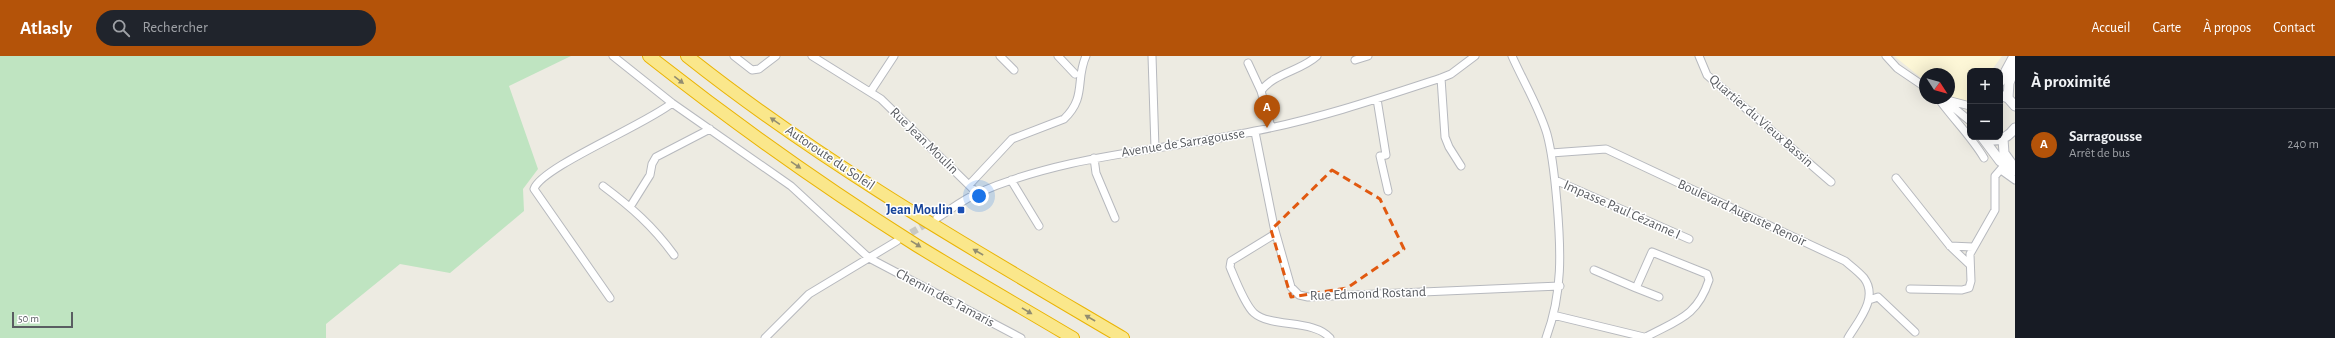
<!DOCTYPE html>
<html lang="fr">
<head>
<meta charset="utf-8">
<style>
  :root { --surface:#171b24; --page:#20242c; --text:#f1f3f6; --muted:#9ea1a6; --line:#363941; --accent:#b45309 }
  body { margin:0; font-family:"Alegreya Sans",sans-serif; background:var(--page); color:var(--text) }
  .controls { position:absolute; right:12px; top:12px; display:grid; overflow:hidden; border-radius:8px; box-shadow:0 4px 16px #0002 }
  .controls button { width:36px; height:36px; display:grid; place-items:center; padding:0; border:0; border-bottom:1px solid var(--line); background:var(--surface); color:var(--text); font:20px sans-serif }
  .compass { position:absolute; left:1919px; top:12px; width:36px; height:36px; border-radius:50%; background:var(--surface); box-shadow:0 4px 16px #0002; rotate:126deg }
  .scale { position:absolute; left:12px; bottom:10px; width:61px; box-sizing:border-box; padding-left:4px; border:2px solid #5a5d62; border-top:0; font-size:11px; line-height:14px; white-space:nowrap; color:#5a5d62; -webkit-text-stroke:3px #fff; paint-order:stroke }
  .you { position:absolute; left:979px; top:140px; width:14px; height:14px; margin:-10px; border:3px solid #fff; border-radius:50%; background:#1a73e8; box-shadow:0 0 0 6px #1a73e833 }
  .badge { display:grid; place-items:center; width:26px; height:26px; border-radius:50%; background:var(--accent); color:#fff; font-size:13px; font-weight:700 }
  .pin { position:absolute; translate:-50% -33px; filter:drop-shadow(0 1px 2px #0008) }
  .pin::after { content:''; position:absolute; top:21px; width:14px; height:12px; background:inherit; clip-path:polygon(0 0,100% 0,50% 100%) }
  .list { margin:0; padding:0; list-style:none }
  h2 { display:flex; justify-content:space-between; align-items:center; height:52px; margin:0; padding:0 16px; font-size:17px }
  h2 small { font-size:13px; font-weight:400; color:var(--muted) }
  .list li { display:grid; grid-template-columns:26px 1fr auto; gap:12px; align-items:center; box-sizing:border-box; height:72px; padding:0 16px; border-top:1px solid var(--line) }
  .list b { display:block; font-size:15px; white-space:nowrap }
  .list p { margin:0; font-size:13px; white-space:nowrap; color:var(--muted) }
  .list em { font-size:13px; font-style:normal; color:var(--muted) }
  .icon { flex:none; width:22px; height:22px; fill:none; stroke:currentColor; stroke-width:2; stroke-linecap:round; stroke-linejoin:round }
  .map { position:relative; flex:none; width:2015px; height:282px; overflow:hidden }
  header { display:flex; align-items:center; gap:24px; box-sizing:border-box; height:56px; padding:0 20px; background:var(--accent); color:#fff }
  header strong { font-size:19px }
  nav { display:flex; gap:22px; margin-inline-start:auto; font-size:14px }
  .search { width:280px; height:36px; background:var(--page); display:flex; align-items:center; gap:10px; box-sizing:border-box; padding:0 14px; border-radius:22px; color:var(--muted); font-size:15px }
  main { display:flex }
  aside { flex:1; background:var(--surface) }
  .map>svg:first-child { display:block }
  .commercial { fill:#fdf7d7 }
  .green { fill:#bfe4c1 }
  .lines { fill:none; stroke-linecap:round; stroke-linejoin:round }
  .street-tunnel { stroke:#c8c8c2; stroke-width:7; stroke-dasharray:7 3.5; stroke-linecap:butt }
  .street-casing { stroke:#b7b9be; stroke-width:9 }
  .secondary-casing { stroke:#b8bac0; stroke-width:11 }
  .highway-casing { stroke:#eab405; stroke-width:14 }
  .street { stroke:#fff; stroke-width:7 }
  .secondary { stroke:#fff; stroke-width:9 }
  .highway { stroke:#fae78b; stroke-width:12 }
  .oneway { fill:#928d70 }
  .marked { fill:none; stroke:#e15910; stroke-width:3; stroke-dasharray:8 5; stroke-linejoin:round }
  .transit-dot { fill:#1a4fb4; stroke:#fff; stroke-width:1.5 }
  .labels { text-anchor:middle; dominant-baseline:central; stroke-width:3; stroke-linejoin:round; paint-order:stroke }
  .street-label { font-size:14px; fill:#5a5d62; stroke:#fff }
  .transit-label { font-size:14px; font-weight:bold; fill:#164399; stroke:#fff; text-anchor:end }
</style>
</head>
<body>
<header>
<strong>Atlasly</strong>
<div class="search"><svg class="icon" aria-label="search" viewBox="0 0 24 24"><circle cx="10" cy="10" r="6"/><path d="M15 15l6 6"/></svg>Rechercher</div>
<nav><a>Accueil</a><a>Carte</a><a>À propos</a><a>Contact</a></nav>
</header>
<main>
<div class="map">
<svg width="2015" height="282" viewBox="0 0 2015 282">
  <rect width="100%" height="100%" fill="#edebe2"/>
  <path class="commercial" d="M1894,0h108l-11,15h-21v27l-5,6 -16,-7v-23h-24v7z"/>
  <path class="green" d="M0,0h571l-62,30 29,83 -15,20 1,22 -74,62 -50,-9 -74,60v14h-326z"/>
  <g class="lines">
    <path class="street-tunnel" d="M902,182l29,-17"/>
    <defs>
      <path id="street" d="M613,0l59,47 119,83 78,72 152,80
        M734,0l18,14 7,-1 17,-13
        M812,0l69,43 96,94
        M1000,0l14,14
        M1058,0l17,18
        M1152,0l3,92
        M1512,0c11,25 27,51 35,78 6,22 8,46 10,69 4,47 6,90 -11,135
        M1699,0l8,19 124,107
        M1886,0l11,12 28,19
        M1355,4l13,-4
        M1248,7l13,28
        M1441,22l4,59 4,10 12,19
        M871,35l23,-35
        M1938,42c15,21 33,38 46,60
        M1942,42l28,23
        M1377,43l9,56 -6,1 8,35
        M1947,44l23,6
        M1271,71l-10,-36c13,-18 40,-20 56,-35
        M1255,76l19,95 17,60 8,8 9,2 252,-11
        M1551,97l55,-4 239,112c6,5 14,11 19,17 15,20 -6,43 -16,60
        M1094,102l2,15 19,45
        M2001,114l14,10
        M1896,122l54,68 19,18
        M1011,124l28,46
        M1555,124l134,59
        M969,129l43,-46 52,-20c23,-22 11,-39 22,-63
        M603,130c28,21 50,40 71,69
        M630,151l20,-32 2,-11 4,-7 54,-28
        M937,162c13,-8 27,-19 41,-25 89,-39 184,-42 277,-62 63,-12 125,-33 186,-53l10,-4 24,-18
        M1275,178l-44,27 -1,6c5,12 15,38 24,46 17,15 60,6 76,25
        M1950,190l23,1
        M1594,214l42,18
        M1910,233l52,1 7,-2 2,-7 -1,-27 25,-44v-34l13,-15
        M610,242l-76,-109c7,-22 113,-65 138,-86
        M1869,244l9,-3 37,35
        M1553,259l95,23
        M1646,281c31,-17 51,-20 63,-57l-2,-6 -55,-22 -16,36 23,9
        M765,282l44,-44 88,-53"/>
      <path id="secondary" d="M2000,26l14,-26
        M2000,39l8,3 7,8
        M2008,42l1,-15 6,-15
        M1982,81l18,24 15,10
        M1982,81c13,6 24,3 33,-9
        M2003,83l1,14 10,14"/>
      <path id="highway" d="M649,0c85,67 175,131 267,189 52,32 105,62 157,93
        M687,0c136,108 287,194 436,282"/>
    </defs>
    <use href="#street" class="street-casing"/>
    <use href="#secondary" class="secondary-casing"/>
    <use href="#highway" class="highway-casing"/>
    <use href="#street" class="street"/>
    <use href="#secondary" class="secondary"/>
    <use href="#highway" class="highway"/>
  </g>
  <defs><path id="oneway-solid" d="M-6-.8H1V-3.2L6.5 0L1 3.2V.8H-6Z"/></defs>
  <g class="oneway">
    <use href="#oneway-solid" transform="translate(679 24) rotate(38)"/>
    <use href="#oneway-solid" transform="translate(775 65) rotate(-145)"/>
    <use href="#oneway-solid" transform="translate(796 109) rotate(34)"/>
    <use href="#oneway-solid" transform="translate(916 188) rotate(32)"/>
    <use href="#oneway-solid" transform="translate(978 196) rotate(-150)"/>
    <use href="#oneway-solid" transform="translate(1027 255) rotate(31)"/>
    <use href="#oneway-solid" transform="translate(1090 262) rotate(-150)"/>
  </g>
  <path class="marked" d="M1332,114l48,29 24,50 -57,39 -56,9 -20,-67z"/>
  <rect class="transit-dot" x="957" y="150" width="8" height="8" rx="2"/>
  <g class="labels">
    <g class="street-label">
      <text transform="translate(1761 65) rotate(41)">Quartier du Vieux Bassin</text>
      <text transform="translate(924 85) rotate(44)">Rue Jean Moulin</text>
      <text transform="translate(1183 87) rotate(-9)">Avenue de Sarragousse</text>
      <text transform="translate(830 102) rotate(34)">Autoroute du Soleil</text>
      <text transform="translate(1622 154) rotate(24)">Impasse Paul Cézanne I</text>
      <text transform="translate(1742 157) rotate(25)">Boulevard Auguste Renoir</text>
      <text transform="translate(1368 238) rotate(-2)">Rue Edmond Rostand</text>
      <text transform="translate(945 242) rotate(28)">Chemin des Tamaris</text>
    </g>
    <g class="transit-label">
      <text x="953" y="154">Jean Moulin</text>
    </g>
  </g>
</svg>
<div class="controls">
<button>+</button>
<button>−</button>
</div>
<svg class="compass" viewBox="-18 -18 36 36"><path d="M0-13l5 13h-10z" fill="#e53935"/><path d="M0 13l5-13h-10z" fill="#9ea1a6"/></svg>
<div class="scale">50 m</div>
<div class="you"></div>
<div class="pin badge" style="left:1267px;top:72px">A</div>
</div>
<aside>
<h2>À proximité<small></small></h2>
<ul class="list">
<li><span class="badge">A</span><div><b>Sarragousse</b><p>Arrêt de bus</p></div><em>240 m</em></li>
</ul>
</aside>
</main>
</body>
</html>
